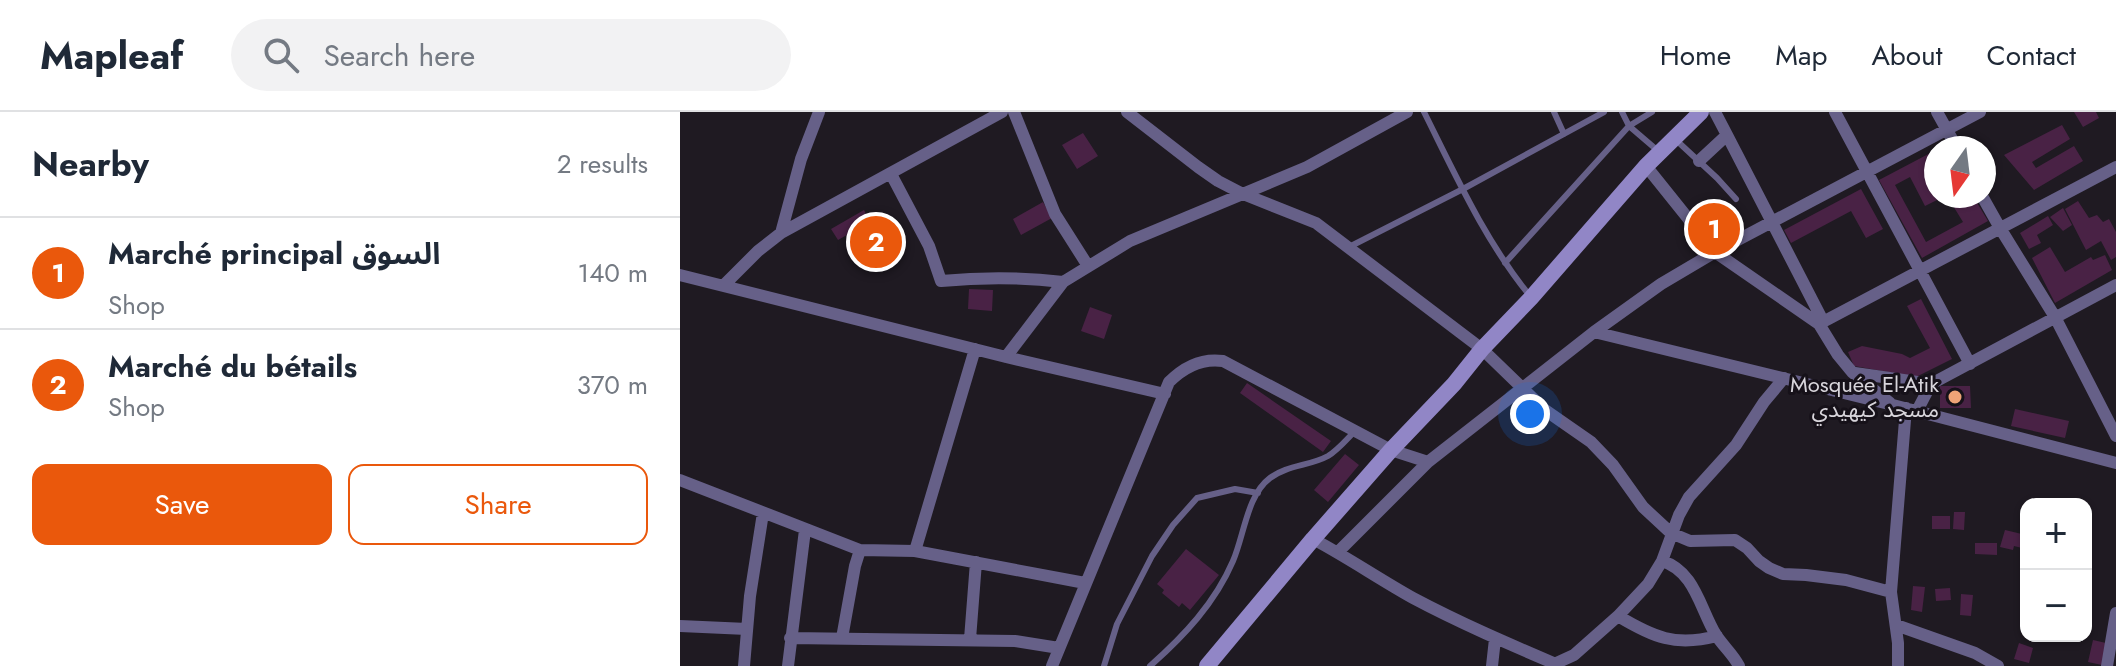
<!DOCTYPE html>
<html lang="en">
<head>
<meta charset="utf-8">
<style>
  :root { --surface:#fff; --page:#f2f2f3; --text:#1f2937; --muted:#747a83; --line:#e0e1e3; --accent:#ea580c }
  body { margin:0; font-family:Jost,"Noto Sans Arabic",sans-serif; background:var(--page); color:var(--text) }
  .controls { position:absolute; right:24px; bottom:24px; display:grid; overflow:hidden; border-radius:16px; box-shadow:0 2px 6px #0004 }
  .controls button { width:72px; height:72px; display:grid; place-items:center; padding:0; border:0; border-bottom:2px solid var(--line); background:var(--surface); color:var(--text); font:40px sans-serif }
  .compass { position:absolute; left:1244px; top:24px; width:72px; height:72px; border-radius:50%; background:var(--surface); box-shadow:0 2px 6px #0004; rotate:194deg }
  .you { position:absolute; left:850px; top:302px; width:28px; height:28px; margin:-20px; border:6px solid #fff; border-radius:50%; background:#1a73e8; box-shadow:0 0 0 12px #1a73e833 }
  .badge { display:grid; place-items:center; width:52px; height:52px; border-radius:50%; background:var(--accent); color:#fff; font-size:26px; font-weight:700 }
  .pin { position:absolute; translate:-50% -50%; border:4px solid #fff; box-shadow:0 2px 8px #0006 }
  .list { margin:0; padding:0; list-style:none }
  h2 { display:flex; justify-content:space-between; align-items:center; height:104px; margin:0; padding:0 32px; font-size:34px }
  h2 small { font-size:26px; font-weight:400; color:var(--muted) }
  .list li { display:grid; grid-template-columns:52px 1fr auto; gap:24px; align-items:center; box-sizing:border-box; height:112px; padding:0 32px; border-top:2px solid var(--line) }
  .list b { display:block; font-size:30px; white-space:nowrap }
  .list p { margin:0; font-size:26px; white-space:nowrap; color:var(--muted) }
  .list em { font-size:26px; font-style:normal; color:var(--muted) }
  .actions { display:flex; gap:16px; padding:24px 32px }
  .actions a { flex:1; padding:18px 0; border:2px solid var(--accent); border-radius:16px; text-align:center; font-size:28px; color:var(--accent) }
  .actions .main { background:var(--accent); color:#fff }
  .icon { flex:none; width:44px; height:44px; fill:none; stroke:currentColor; stroke-width:2; stroke-linecap:round; stroke-linejoin:round }
  .map { position:relative; flex:none; width:1436px; height:554px; overflow:hidden }
  header { display:flex; align-items:center; gap:48px; box-sizing:border-box; height:112px; padding:0 40px; background:var(--surface); border-bottom:2px solid var(--line) }
  header strong { font-size:38px }
  nav { display:flex; gap:44px; margin-inline-start:auto; font-size:28px }
  .search { width:560px; height:72px; background:var(--page); display:flex; align-items:center; gap:20px; box-sizing:border-box; padding:0 28px; border-radius:44px; color:var(--muted); font-size:30px }
  main { display:flex }
  aside { flex:1; background:var(--surface) }
  .map>svg:first-child { display:block }
  .building { fill:#492245 }
  .lines { fill:none; stroke-linecap:round; stroke-linejoin:round }
  .lane { stroke:#666088; stroke-width:6 }
  .street { stroke:#666088; stroke-width:12 }
  .secondary { stroke:#9186c6; stroke-width:16 }
  .poi-dot { fill:#efa377; stroke:#161119; stroke-width:3 }
  .labels { text-anchor:middle; dominant-baseline:central; stroke-width:6; stroke-linejoin:round; paint-order:stroke }
  .poi-label { font-size:22px; fill:#d8d5db; stroke:#161119; text-anchor:end }
</style>
</head>
<body>
<header>
<strong>Mapleaf</strong>
<div class="search"><svg class="icon" aria-label="search" viewBox="0 0 24 24"><circle cx="10" cy="10" r="6"/><path d="M15 15l6 6"/></svg>Search here</div>
<nav><a>Home</a><a>Map</a><a>About</a><a>Contact</a></nav>
</header>
<main>
<aside>
<h2>Nearby<small>2 results</small></h2>
<ul class="list">
<li><span class="badge">1</span><div><b>Marché principal السوق</b><p>Shop</p></div><em>140 m</em></li>
<li><span class="badge">2</span><div><b>Marché du bétails</b><p>Shop</p></div><em>370 m</em></li>
</ul>
<div class="actions"><a class="main">Save</a><a>Share</a></div>
</aside>
<div class="map">
<svg width="1436" height="554" viewBox="0 0 1436 554">
  <rect width="100%" height="100%" fill="#1f1a22"/>
  <path class="building" d="M1394,0h22l3,6 -16,9z
    M1382,13l8,14 -38,23 4,6 38,-22 9,15 -49,29 -30,-35z
    M403,21l15,23 -21,13 -15,-24z
    M1256,38v46h9l-20,10 -15,-29 -15,8 31,57 37,-20 -16,-26h26l15,25 -66,37 -43,-78z
    M1181,77l22,40 -17,9 -15,-27 -60,32 -7,-13z
    M1398,89l11,17 8,-3 6,7 6,-3 7,13v25l-5,3 -10,-19 -15,9 -21,-41z
    M363,90l9,16 -31,17 -8,-16z
    M1383,96l9,17 -9,6 -13,-14z
    M184,98l6,12 -32,18 -7,-11z
    M1368,104l5,9 -16,10 4,8 -12,6 -9,-16z
    M1370,135l15,25 26,-15 2,3 12,-5 7,15 -57,33 -23,-45z
    M289,177l24,1 -1,21 -24,-2z
    M1241,187l31,60 -36,18 -62,-11 -6,-14 14,-6 40,8 8,4 20,-10 -23,-42z
    M410,195l22,8 -8,24 -23,-8z
    M567,271l84,58 -8,11 -83,-59z
    M1260,274h30l1,22h-31z
    M1335,297l54,12 -4,17 -54,-12z
    M665,342l14,11 -31,37 -14,-12z
    M1274,400h11l-1,18 -11,-1z
    M1252,404h18v13h-18z
    M1325,418l21,5v14l-12,-3 -1,4 -13,-3z
    M1295,431h22v12l-22,-1z
    M506,437l33,26 -29,35 -8,-7 -3,4 -17,-14 2,-3 -7,-6z
    M1233,474l12,1 -3,25 -11,-2z
    M1270,476l1,12 -15,1 -1,-12z
    M1281,482l12,1 -2,21 -11,-1z
    M1413,528l13,3 -4,22 -14,-3z
    M1339,531l14,5 -4,15 -15,-4z"/>
  <g class="lines">
    <path class="lane" d="M744,0c31,62 61,129 106,184
      M874,0l10,22
      M942,0l7,14 28,24
      M996,28l41,38 19,21
      M669,135l114,-58 141,-77
      M825,151l124,-137 23,-14
      M424,554l13,-42 35,-68 21,-31 24,-27 38,-9 23,4
      M470,554c34,-30 65,-63 83,-105 11,-25 14,-66 37,-83 17,-13 40,-12 58,-22 10,-6 19,-17 27,-25"/>
    <path class="street" d="M334,0l41,102 33,52
      M447,0l71,55 20,14 25,13 73,29 166,126 63,61 46,32 22,23 30,42 28,26 19,8 45,-1 12,8 12,13 10,7 14,6 23,1 40,5 45,12
      M1035,0l12,23
      M1155,0l135,252
      M1257,0l20,36
      M1019,49l28,-26 96,186
      M966,54l69,86 104,72 19,31 14,17 38,31
      M211,62l38,72 12,35c42,-4 81,-4 122,1
      M1302,84l18,32 55,89 61,119
      M101,121l20,-74 18,-47
      M0,163l326,82 159,37
      M44,173l34,-34 23,-18 221,-121
      M1139,212l297,-157
      M914,220l299,73 223,58
      M326,245l57,-75 67,-41 177,-74 100,-55
      M1175,261l76,11
      M1237,299l14,-27 185,-99
      M0,368l180,70 55,1 170,32
      M633,427c34,18 66,40 100,59 47,25 96,46 145,67
      M235,439l60,-202
      M658,440l90,-90
      M982,449c33,10 38,48 54,74 7,11 17,19 23,31
      M938,504c35,21 57,31 99,20
      M1216,513l79,28 23,13
      M0,514l67,3
      M110,526l225,3 44,7
      M162,526l13,-72 5,-16
      M290,527l6,-77
      M64,554l6,-70 13,-83
      M108,554l17,-136
      M372,554l117,-284c15,-15 33,-24 54,-21l168,89 37,12 166,-130 67,-48 54,-32 265,-140
      M812,554l3,-27
      M870,554l24,-11 44,-39 30,-32 14,-23 17,-46 10,-18 47,-52 28,-43 20,-24
      M1218,554v-23l-7,-51 15,-184
      M1427,554l9,-53"/>
    <path class="secondary" d="M527,554l106,-127 78,-89 63,-66 28,-35 49,-51 115,-132 55,-54"/>
  </g>
  <circle class="poi-dot" cx="1275" cy="285" r="8"/>
  <g class="labels">
    <g class="poi-label">
      <text x="1259" y="272">Mosquée El-Atik<tspan x="1259" dy="25">مسجد كيهيدي</tspan></text>
    </g>
  </g>
</svg>
<div class="controls">
<button>+</button>
<button>−</button>
</div>
<svg class="compass" viewBox="-18 -18 36 36"><path d="M0-13l5 13h-10z" fill="#e53935"/><path d="M0 13l5-13h-10z" fill="#747a83"/></svg>
<div class="you"></div>
<div class="pin badge" style="left:1034px;top:117px">1</div>
<div class="pin badge" style="left:196px;top:130px">2</div>
</div>
</main>
</body>
</html>
